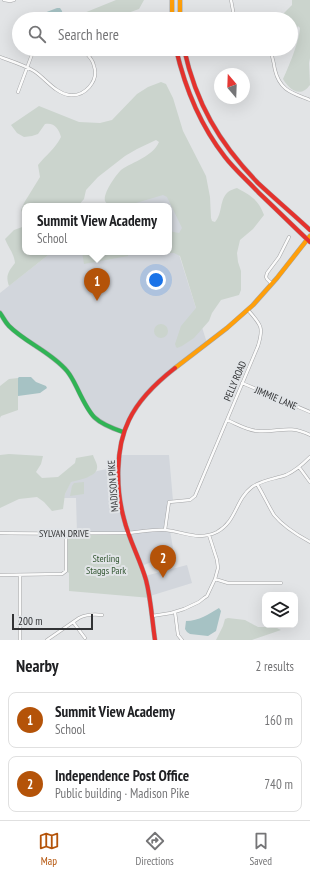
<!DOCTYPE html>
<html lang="en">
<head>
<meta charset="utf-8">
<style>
  :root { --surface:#fff; --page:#f6f6f6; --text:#202124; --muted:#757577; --line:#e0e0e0; --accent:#b45309 }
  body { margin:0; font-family:"PT Sans Narrow",sans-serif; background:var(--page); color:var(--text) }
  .controls { position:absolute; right:12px; bottom:12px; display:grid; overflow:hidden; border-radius:8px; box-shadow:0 4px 16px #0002 }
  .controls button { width:36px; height:36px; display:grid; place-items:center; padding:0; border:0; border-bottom:1px solid var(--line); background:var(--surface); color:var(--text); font:20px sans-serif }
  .compass { position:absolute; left:214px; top:68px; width:36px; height:36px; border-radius:50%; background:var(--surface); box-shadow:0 4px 16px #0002; rotate:341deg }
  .scale { position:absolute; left:12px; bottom:10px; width:81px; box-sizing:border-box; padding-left:4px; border:2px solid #323335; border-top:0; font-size:11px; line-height:14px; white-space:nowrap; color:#323335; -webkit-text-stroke:3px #e1e4e7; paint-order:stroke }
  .you { position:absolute; left:156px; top:280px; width:14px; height:14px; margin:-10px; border:3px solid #fff; border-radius:50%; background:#1a73e8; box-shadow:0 0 0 6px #1a73e833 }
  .badge { display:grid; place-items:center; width:26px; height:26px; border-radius:50%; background:var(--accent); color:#fff; font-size:13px; font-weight:700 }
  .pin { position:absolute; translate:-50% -33px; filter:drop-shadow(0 1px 2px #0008) }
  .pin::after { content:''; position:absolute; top:21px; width:14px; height:12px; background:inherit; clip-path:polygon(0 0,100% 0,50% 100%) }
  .popup { position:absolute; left:22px; top:203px; width:150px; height:52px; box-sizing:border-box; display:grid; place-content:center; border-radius:8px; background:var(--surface); filter:drop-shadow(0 1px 3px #0005); font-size:13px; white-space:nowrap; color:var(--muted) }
  .popup b { font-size:15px; color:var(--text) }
  .popup::after { content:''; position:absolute; left:50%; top:100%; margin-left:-8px; border:8px solid transparent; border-top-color:var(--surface) }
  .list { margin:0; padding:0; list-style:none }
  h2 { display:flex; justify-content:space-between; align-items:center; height:52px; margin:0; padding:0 16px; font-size:17px }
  h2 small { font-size:13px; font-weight:400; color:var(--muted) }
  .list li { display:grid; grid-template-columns:26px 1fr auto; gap:12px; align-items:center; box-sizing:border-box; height:56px; margin:0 8px 8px; padding:0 8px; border:1px solid var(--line); border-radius:8px }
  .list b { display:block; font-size:15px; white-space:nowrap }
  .list p { margin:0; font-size:13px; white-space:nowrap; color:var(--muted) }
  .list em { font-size:13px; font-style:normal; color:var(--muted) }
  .icon { flex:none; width:22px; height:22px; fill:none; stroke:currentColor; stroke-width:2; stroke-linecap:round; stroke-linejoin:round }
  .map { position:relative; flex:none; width:310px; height:640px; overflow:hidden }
  .search { position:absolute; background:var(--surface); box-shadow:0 4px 16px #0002; left:12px; right:12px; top:12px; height:44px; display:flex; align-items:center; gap:10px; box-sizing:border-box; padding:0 14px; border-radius:22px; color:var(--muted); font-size:15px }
  .sheet { height:180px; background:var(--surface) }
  nav { display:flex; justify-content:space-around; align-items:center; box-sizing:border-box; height:56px; border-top:1px solid var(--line); background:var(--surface); font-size:11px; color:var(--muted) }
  nav a { display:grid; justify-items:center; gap:2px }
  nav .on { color:var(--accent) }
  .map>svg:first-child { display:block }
  .built { fill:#d2d6dc }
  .green { fill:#cbd4cd }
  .water { fill:#a6c2c4 }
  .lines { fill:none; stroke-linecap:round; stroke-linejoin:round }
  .street-casing { stroke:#a4a5a7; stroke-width:3.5 }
  .fast-casing { stroke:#a4a5a7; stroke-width:5 }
  .slow-casing { stroke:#a4a5a7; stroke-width:5 }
  .jam-casing { stroke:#a4a5a7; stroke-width:5 }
  .street { stroke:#fbfbfb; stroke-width:2.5 }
  .fast { stroke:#30b455; stroke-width:4 }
  .slow { stroke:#ff9f0a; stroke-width:4 }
  .jam { stroke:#e5322d; stroke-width:4 }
  .labels { text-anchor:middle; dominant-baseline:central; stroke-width:4; stroke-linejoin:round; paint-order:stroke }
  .street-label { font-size:10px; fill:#323335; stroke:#e1e4e7 }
  .park-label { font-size:10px; fill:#335632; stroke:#e1e4e7 }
</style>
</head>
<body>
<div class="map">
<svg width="310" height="640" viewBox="0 0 310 640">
  <rect width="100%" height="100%" fill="#e2e4e6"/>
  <path class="built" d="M156,169l31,61 -12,12 32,101 -59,49 -25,40 -10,-3 -21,-12 -24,-45 -55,-43 -13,-16v-20l52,-41h117v-46h-59z
    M118,455h51l4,46h-4l-4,29 5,1 4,23 -33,12 -64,-33 -1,-35h-12l1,-4 6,-13 19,-5 7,-5 20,-4z
    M187,565l5,18 -42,13 -5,-20z"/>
  <path class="green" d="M116,0h28l-5,9 -25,9 -37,1 2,-4z
    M292,0h18v58l-1,5 1,22c-2,2 -3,4 -5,5 -9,6 -18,-4 -22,-11 6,-13 16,-37 17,-51l-2,-2 -7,12v-19h-13l14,-14z
    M161,82l5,2 7,14 10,33 23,45 4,21 1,21 1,3 3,1c8,-9 4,-22 13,-30 2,-2 6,-3 9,-4 14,8 21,11 27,27l-11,14 -13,11 -3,13 1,9 3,9v19l-2,5 -18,5 -9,13 -3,8 -15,17 -12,8 -5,2 -1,-1 -1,-3 6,-18 15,-18 -16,-52 -6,-3 -22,1 -1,-2h18v-21l10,2 3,-5 -15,-31 -4,-2 -37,11h-17c-1,0 -4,-5 -4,-5 -2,-8 11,-26 16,-31 13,-9 31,-13 38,-28l-3,-2 -19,9 -12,7 -27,21 -12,13 -2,9 -6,7h-53v10l-2,-1 -2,-5 3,-7 16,-26 -2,-12c8,-10 17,-16 23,-28 -2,-8 -7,-15 -16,-13l-7,10 -6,2 -8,1 -7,-4 -6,-8 28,-19 40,16 21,1 12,-3 25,-26 11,-7z
    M25,226v26h27l-43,34c-4,-11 0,-15 6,-23 -1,-10 -7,-16 -10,-24l9,-9z
    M82,252h47l1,3h-2v1l-44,8z
    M154 331a7 7 0 1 1 14 0a7 7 0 1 1-14 0Z
    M18,378v32l-17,6 -1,2v-32l9,-7z
    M9,454l34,2 -2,8 -5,8 6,6 16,-1 17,-14 1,-5 17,-3c1,4 5,9 4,13 0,9 -19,12 -26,14l-6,12 -2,15 -11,2 -8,-9 -7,-5 -18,2 -19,9v-53z
    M84,482v12l-14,2 2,-10 2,-3z
    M66,533h62l15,38 8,27 -82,-7v-18l-3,-2z
    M228,618l17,2 13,7h17l6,3 -29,10h-36l7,-14 2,-7z"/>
  <path class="water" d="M57,8h3l2,3 1,8h-21l-4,-3 2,-3h4z
    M19,377h12l5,5 10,4 1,2 -7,5 -22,3v-18z
    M219,608l2,3 -5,20 -8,5 -18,-2 -3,-2 -2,-3 1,-8c13,0 23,-7 33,-13z"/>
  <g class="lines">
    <defs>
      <path id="street" d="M4,0l6,1 4,-1
        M231,0l3,16 2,3
        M269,49c5,9 4,12 6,21 5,21 18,23 35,30
        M89,56l6,-5 8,-2
        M0,57c11,4 24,8 34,14 11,7 21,22 35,24 16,2 30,-14 25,-29 -1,-7 -7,-12 -12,-17
        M18,92l16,-43
        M272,284l-5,-5 -1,-2 1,-4 12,-16 10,-20
        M242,383l68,29
        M227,420c10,4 19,10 30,11 21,2 31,-7 53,4
        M299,467l11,15
        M257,484c6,10 11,21 17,31 8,10 25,21 36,27
        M165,530l4,-28 21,-2 5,-4 63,-150c6,-19 3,-21 -10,-36
        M0,533c42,1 85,0 127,0 13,-1 27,-4 39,-3 18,2 33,11 51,2 20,-11 18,-32 35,-45 10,-7 22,-8 34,-12 9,-4 17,-11 24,-18
        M0,575l62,-1 4,-3v-38
        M215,579l13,4h53
        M175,612l3,23 4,5
        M152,616l19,-3 13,-4 15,-7 5,-4 3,-2 8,-17 3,-11 -1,-8 -8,-25
        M73,622l12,16
        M20,640v-65
        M47,640l32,-22c8,-4 15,-4 23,-3"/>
      <path id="fast" d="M0,313c3,4 5,9 9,13 17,17 42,26 58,45 5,6 8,13 11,19 13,27 16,32 45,42"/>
      <path id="slow" d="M172,0v19
        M180,0v19
        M175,368l52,-40 26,-23 24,-27 33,-42"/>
      <path id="jam" d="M176,49c9,39 24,76 49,108 10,13 23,24 34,36 17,16 34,33 51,49
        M184,49c12,54 35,94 74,134 17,16 35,31 52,47
        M155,640c-3,-20 -4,-41 -9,-60 -6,-21 -17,-40 -22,-61 -8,-29 -9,-71 5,-99 10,-21 28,-38 46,-52"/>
    </defs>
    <use href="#street" class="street-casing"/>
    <use href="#fast" class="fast-casing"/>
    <use href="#slow" class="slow-casing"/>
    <use href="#jam" class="jam-casing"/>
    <use href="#street" class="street"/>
    <use href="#fast" class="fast"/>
    <use href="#slow" class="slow"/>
    <use href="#jam" class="jam"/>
  </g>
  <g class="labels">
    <g class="street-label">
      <text transform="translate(235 381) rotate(-67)">PELLY ROAD</text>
      <text transform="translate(276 398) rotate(23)">JIMMIE LANE</text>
      <text transform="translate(113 486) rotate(-94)">MADISON PIKE</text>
      <text x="64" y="533">SYLVAN DRIVE</text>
    </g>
    <g class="park-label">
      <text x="106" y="558">Sterling<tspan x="106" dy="12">Staggs Park</tspan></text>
    </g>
  </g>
</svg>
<div class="controls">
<button><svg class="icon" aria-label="layers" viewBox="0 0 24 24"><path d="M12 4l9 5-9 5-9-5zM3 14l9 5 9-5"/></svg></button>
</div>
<svg class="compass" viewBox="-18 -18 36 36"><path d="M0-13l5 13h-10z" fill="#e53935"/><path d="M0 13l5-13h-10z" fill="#757577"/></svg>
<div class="scale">200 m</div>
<div class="you"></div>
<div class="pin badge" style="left:97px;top:301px">1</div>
<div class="popup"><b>Summit View Academy</b>School</div>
<div class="pin badge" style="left:163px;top:578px">2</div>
<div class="search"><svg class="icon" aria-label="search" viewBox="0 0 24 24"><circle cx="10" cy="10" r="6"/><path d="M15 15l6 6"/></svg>Search here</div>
</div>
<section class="sheet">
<h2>Nearby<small>2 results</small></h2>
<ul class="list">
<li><span class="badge">1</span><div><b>Summit View Academy</b><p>School</p></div><em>160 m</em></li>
<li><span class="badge">2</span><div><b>Independence Post Office</b><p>Public building · Madison Pike</p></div><em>740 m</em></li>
</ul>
</section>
<nav>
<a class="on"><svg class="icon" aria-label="map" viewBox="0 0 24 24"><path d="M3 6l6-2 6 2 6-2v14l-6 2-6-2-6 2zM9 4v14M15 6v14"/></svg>Map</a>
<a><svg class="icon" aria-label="directions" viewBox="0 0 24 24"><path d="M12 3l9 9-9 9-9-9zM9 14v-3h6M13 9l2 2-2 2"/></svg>Directions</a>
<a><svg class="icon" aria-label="saved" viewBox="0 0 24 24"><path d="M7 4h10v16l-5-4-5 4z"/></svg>Saved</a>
</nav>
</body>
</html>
